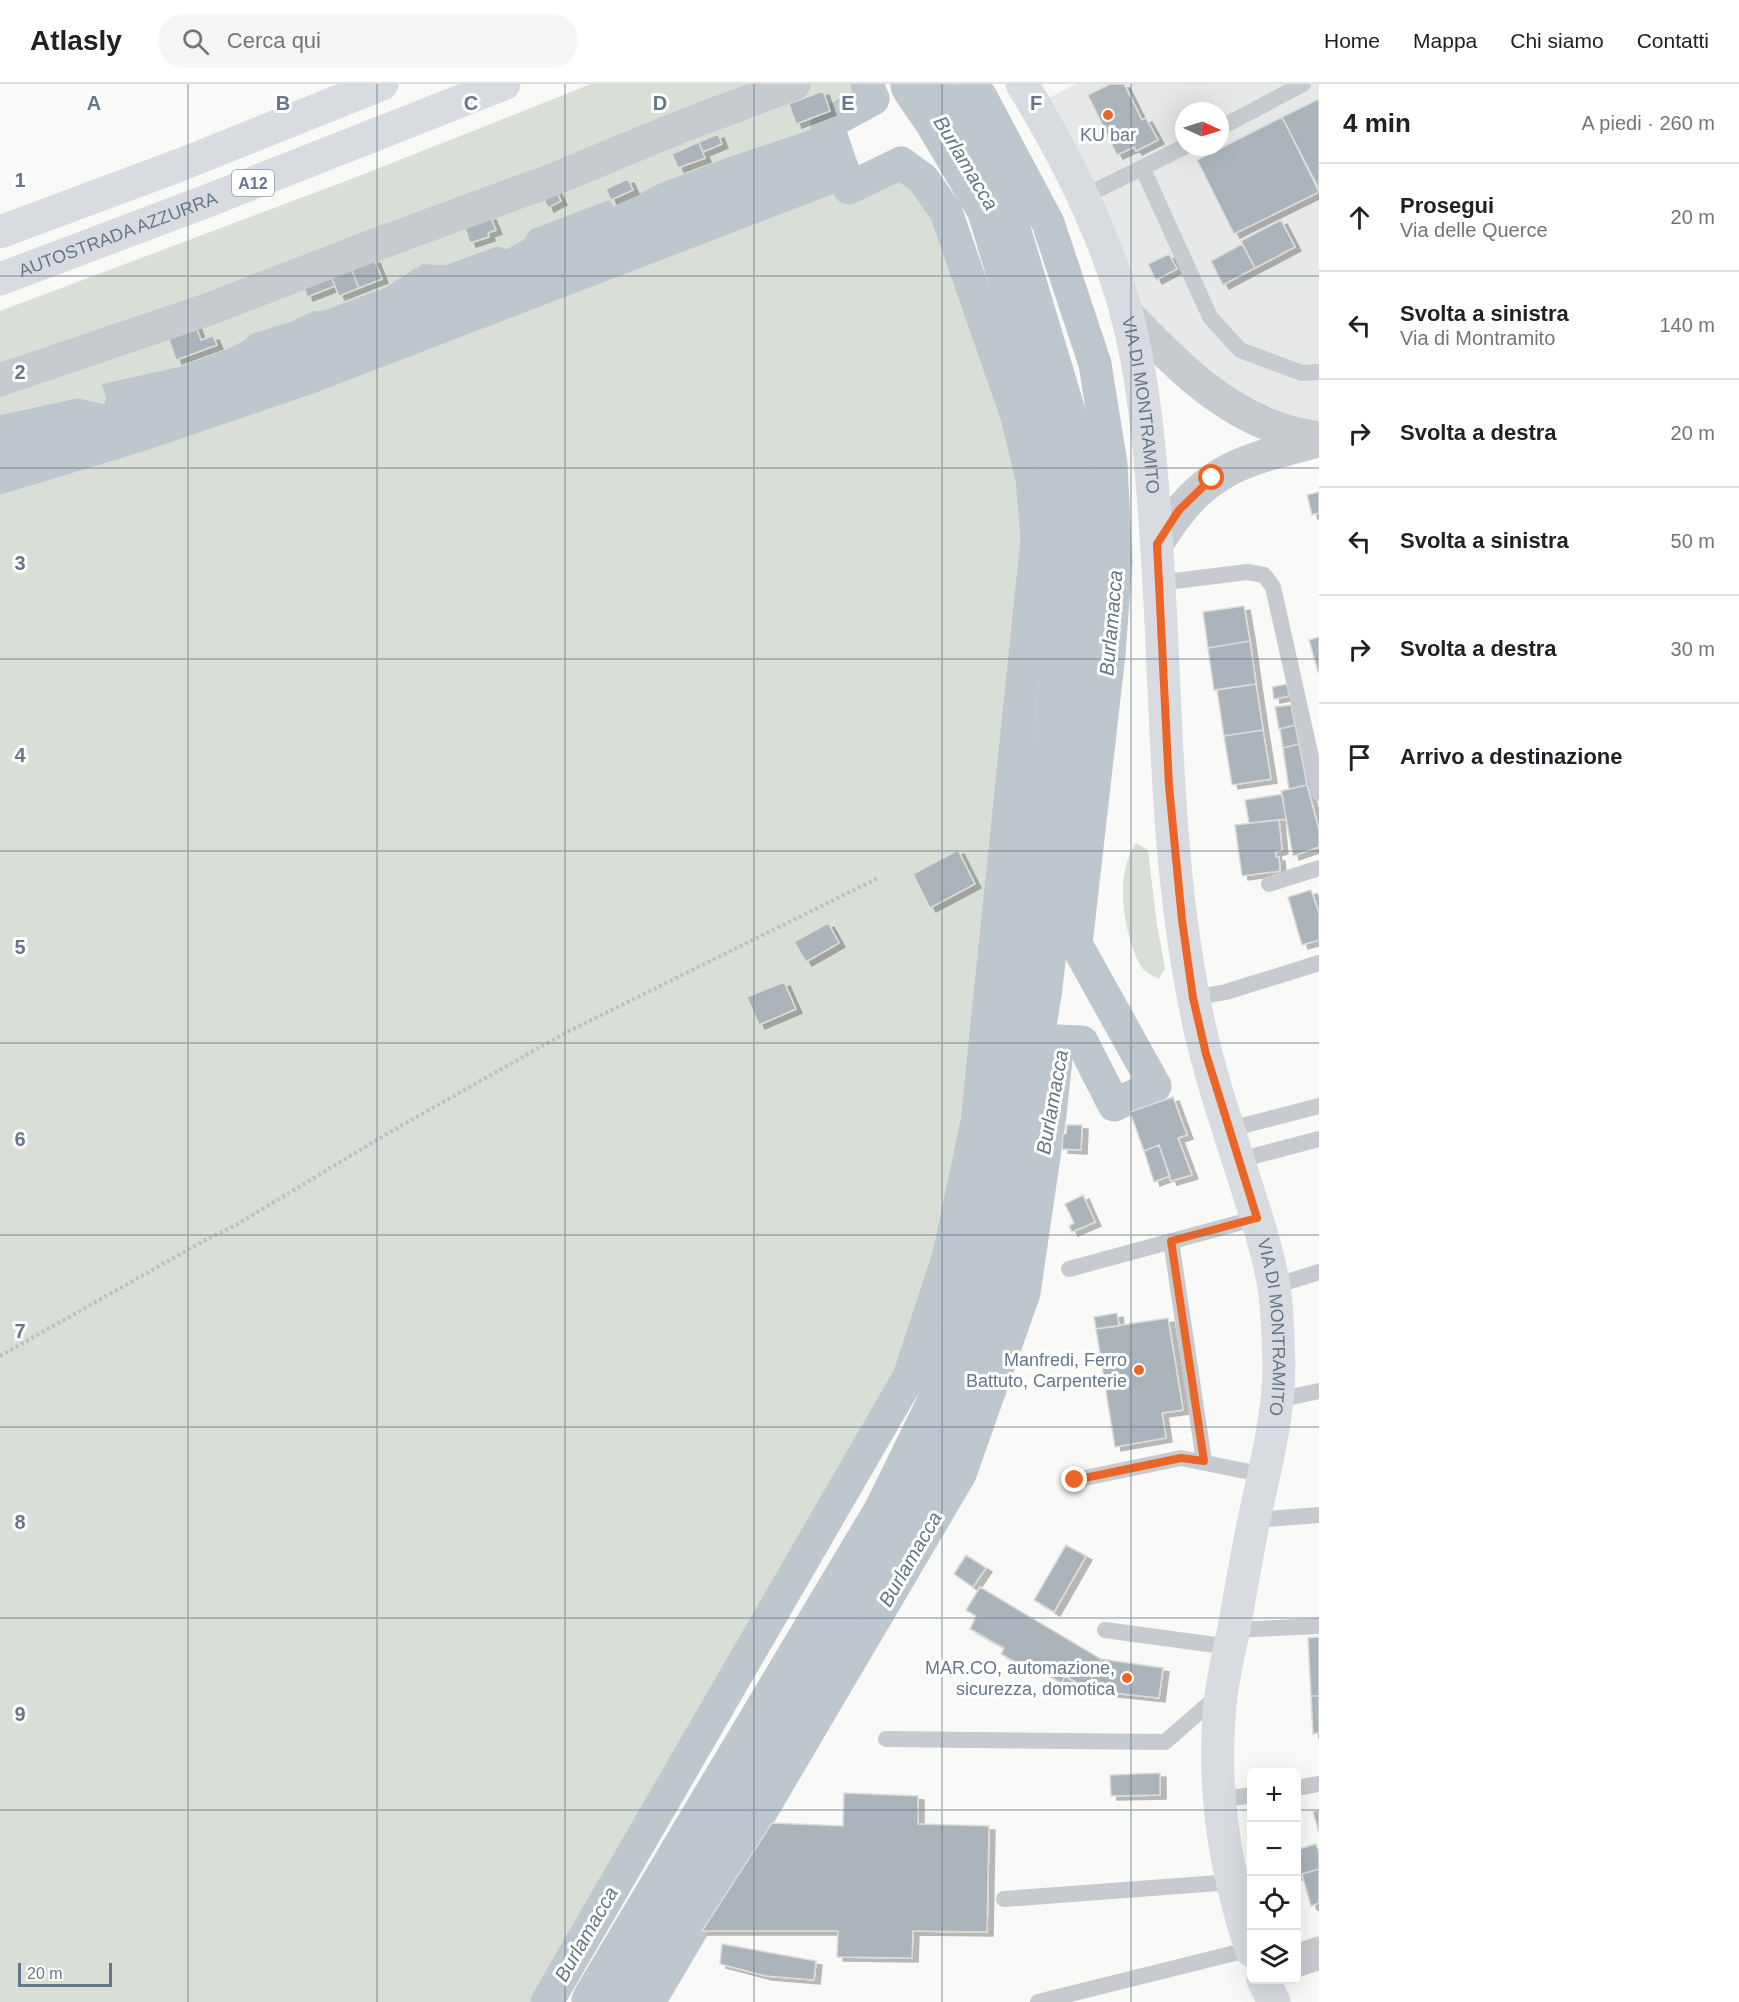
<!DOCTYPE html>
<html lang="it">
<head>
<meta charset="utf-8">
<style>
  :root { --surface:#fff; --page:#f6f6f6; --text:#202124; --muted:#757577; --line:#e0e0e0 }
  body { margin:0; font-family:Helvetica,sans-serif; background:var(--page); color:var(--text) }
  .controls { position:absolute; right:18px; bottom:18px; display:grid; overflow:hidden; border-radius:9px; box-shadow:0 6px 24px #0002 }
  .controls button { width:54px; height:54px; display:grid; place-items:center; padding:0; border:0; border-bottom:2px solid var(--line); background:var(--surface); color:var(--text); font:30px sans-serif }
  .compass { position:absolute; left:1175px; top:18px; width:54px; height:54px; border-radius:50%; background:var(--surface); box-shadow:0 6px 24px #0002; rotate:94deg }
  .scale { position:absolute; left:18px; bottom:15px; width:94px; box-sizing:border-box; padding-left:6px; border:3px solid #67778a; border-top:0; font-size:16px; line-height:21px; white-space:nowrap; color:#67778a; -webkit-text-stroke:4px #fff; paint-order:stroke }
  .stop { position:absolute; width:18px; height:18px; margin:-14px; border:4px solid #eb6526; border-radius:50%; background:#fff }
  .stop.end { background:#eb6526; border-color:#fff; box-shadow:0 2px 6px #0008 }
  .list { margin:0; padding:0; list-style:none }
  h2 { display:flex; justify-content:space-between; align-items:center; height:78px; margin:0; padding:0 24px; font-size:26px }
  h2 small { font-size:20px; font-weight:400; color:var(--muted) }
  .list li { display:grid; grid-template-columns:39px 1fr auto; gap:18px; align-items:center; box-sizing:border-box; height:108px; padding:0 24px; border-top:2px solid var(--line) }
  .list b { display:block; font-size:22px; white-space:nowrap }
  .list p { margin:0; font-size:20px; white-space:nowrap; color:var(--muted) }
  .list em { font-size:20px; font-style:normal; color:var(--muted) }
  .icon { flex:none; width:33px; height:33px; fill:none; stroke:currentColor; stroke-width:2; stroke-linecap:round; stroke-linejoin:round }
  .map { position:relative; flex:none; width:1319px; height:1918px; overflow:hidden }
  header { display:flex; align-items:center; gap:36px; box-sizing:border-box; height:84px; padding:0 30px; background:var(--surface); border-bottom:2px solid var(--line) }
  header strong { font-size:28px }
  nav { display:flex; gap:33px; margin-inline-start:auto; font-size:21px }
  .search { width:420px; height:54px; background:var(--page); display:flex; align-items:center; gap:15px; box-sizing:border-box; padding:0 21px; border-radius:33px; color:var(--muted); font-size:22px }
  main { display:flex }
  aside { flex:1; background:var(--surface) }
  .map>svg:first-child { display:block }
  .built { fill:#e7e9e8; fill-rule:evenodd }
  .green { fill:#d9dfd6 }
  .water { fill:#bdc7cd }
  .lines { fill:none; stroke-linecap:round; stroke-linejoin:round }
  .canal { stroke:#bdc7cd; stroke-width:33 }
  .river { stroke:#bdc7cd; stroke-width:57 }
  .building { fill:#abb3bb; stroke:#dbdcd9; stroke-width:1.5; filter:url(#shadow) }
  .path { stroke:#bec1c4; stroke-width:4; stroke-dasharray:3 3; stroke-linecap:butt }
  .lane { stroke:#c7cacf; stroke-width:16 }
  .street { stroke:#c7cacf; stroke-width:33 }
  .secondary { stroke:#d8dce0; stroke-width:33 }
  .highway { stroke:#d8dce0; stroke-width:33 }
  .route { stroke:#eb6526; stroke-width:8 }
  .grid { fill:none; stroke:#67778a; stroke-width:1.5; stroke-opacity:0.55 }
  .poi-dot { fill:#eb6526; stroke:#fff; stroke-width:2 }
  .labels { text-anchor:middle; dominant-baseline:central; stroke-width:6; stroke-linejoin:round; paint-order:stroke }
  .shield { fill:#fff; stroke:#95a0ad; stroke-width:1.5 }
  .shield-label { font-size:16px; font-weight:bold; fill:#67778a }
  .poi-label { font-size:18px; fill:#67778a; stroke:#fff; text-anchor:end }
  .street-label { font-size:18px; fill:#67778a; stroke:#fff }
  .water-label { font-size:20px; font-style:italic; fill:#637884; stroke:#fff }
  .grid-label { font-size:20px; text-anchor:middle; font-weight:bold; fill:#67778a; stroke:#fff; stroke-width:6; stroke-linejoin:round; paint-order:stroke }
</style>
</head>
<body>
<header>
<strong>Atlasly</strong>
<div class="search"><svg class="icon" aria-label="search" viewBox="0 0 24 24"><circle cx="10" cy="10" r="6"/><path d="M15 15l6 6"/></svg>Cerca qui</div>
<nav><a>Home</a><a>Mappa</a><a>Chi siamo</a><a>Contatti</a></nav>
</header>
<main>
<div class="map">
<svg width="1319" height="1918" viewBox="0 0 1319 1918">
  <defs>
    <filter id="shadow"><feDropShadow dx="6" dy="4" stdDeviation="0" flood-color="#0004"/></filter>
  </defs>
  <rect width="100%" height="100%" fill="#f9faf7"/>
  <path class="built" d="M1076,0h243v354l-34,-7 -159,-118 -91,-208zM1184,27h36v36h-36z"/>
  <path class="green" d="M591,0h276l6,15 -46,25 -99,33 -70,27 -45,24 -4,-8 -102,49 -9,-3 -53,19 -23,-1 -36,23 -61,23 -12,1 -21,10 -41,13 -6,6 -18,9 -49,18 -75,17 3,15 -2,5 -28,-6 -76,17v-104l354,-133z
    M901,79l22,16 23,33 71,204 15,62 5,61 -60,583 -28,133 -40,122 -362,625h-547v-1507l142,-43 707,-264z
    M1136,759l12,7 9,75 8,43 -6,11c-6,-3 -16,-8 -19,-14 -17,-32 -26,-91 -4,-122z"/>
  <path class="water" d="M827,40l22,64 -537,206 -170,58 -142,43v-80l77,-17 27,6 2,-5 -4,-15 76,-17 49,-18 18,-9 6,-6 41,-13 21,-10 12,-1 61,-23 36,-23 23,1 53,-19 9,3 18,-10 5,-9 79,-30 5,7 44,-23 70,-27z"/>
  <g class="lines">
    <path class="canal" d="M547,1918l362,-625 40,-122 28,-133 60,-583 -5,-61 -15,-62 -71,-204 -23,-33 -22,-16 -52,25 -22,-64 46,-25 -6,-15
      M649,1918l311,-528 64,-181 26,-178 8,-74 24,1 32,63 41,-19 -79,-142 33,-290 7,-93 -5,-97 -16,-100 -47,-141 -67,-126 -10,-13"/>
    <path class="river" d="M600,1918l291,-487 53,-108 47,-155 43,-264 32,-291 10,-149 -12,-112 -69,-229 -54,-91 -22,-32"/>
  </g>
  <path class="building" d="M1110,0h14l18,36 4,-2 12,22 -22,11 -2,-4 -17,8 -29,-60z
    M823,7l7,20 -34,13 -7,-20z
    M1319,15v90l-37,-72z
    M1282,33l37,75 -85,42 -37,-74z
    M718,50l4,10 -19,8 -4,-10z
    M699,58l6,16 -27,10 -6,-14z
    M628,95l5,11 -22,10 -5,-11z
    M554,103l7,14 -13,7 -7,-15z
    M490,132l6,14 -8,3 1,4 -19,6 -6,-18z
    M1281,136l14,27 -40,21 -14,-27z
    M1242,160l13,24 -32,17 -12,-24z
    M1169,170l8,15 -21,11 -8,-16z
    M374,175l8,20 -23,9 -8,-20z
    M351,184l8,20 -20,8 -8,-19z
    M331,193l4,9 -28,11 -3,-10z
    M194,237l7,19 12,-4 4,9 -41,15 -10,-29z
    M1319,408v21l-7,2 -5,-20z
    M1244,522l6,35 -42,7 -5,-36z
    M1319,553v35h-1l-9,-32z
    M1250,557l6,43 -42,6 -6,-42z
    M1256,600l7,46 -39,6 -7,-46z
    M1287,600l2,12 -15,3 -2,-12z
    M1291,621l4,20 -16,4 -4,-22z
    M1295,641l4,19 -16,4 -3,-19z
    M1263,646l8,49 -39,6 -8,-49z
    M1299,660l8,41 -18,4 -6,-41z
    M1307,701l12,45v17l-26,9 -12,-65z
    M1282,710l4,25 -37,4 -4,-23z
    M1279,736l3,30 -7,2 1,5h3l1,14 -38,5 -7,-51z
    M958,766l17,34 -45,24 -17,-34z
    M1311,806l8,23v27l-17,5 -14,-48z
    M828,839l11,20 -33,19 -12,-20z
    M784,898l12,27 -37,16 -12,-28z
    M1173,1013l14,38 -9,3 14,37 -21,6 -12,-36 -15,6 -14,-39z
    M1067,1041h15l-1,25 -19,-1 1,-15h3z
    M1159,1061l11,31 -16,6 -10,-31z
    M1083,1111l12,27 -23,10 -3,-6 5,-3 -9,-19z
    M1117,1229l2,13 -23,3 -2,-12z
    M1168,1234l15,92 -21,3 4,25 -51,9 -19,-118z
    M1066,1461l20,11 -32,56 -20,-12z
    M966,1471l20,13 -13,19 -19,-13z
    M980,1503l121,72 -14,29 -22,-12 -4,7 -26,-16 -3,4 -31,-17 3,-6 -34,-19 6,-13 -10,-6z
    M1319,1553v59h-8l-3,-58z
    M1101,1575l62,9 -4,30 -73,-8z
    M1311,1612h8v37l-6,1z
    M1160,1689v22l-49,1 -1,-21z
    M844,1709l74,3v28l71,2 -2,106 -74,-1 -1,27 -75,-1 1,-26h-136l70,-108 71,3z
    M1319,1726v23l-6,-21z
    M1316,1760l3,9v16l-23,7v-26z
    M1319,1785v34l-8,3 -9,-32z
    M722,1860l94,17 -2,19 -48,-4 -46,-12z"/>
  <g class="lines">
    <path class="path" d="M0,1272l209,-118 27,-13 154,-93 177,-100 311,-154"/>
    <path class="lane" d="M1220,44l83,-44
      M1143,85l67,148 30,33 62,23 17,-1
      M1083,113l101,-50
      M1159,499l88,-11 17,3 9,12 46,206
      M1269,800l50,-16
      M1193,914l33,-6 93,-29
      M1230,1045l89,-23
      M1239,1076l80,-21
      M1171,1157l33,220
      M1069,1185l188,-51
      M1274,1202l45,-14
      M1277,1316l42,-9
      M1075,1396l106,-22 84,17
      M1254,1436l65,-5
      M1105,1546l125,17
      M1233,1546l86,-4
      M886,1655l279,3 54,-47
      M1296,1704l23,-4
      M1220,1716l32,-5
      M1004,1815l228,-17
      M1038,1918l213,-53"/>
    <path class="street" d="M1126,229c47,48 92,96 157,117 12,4 24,6 36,8
      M0,296l215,-73 146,-57 191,-70 133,-55 109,-41
      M1157,460c46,-75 80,-82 161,-103
      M1296,1877l23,-8"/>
    <g class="secondary">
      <path id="s1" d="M1022,0c43,70 82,147 104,227 18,68 24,139 29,209 12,160 8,322 39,480 12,66 35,130 55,194 10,30 20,62 25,93 4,25 4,52 5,77 0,55 -15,107 -26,161 -7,34 -13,69 -19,104 -5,22 -10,44 -13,66 -10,87 3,174 31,256"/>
      <path d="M1263,1896l11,22"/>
    </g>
    <g class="highway">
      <path d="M0,148l180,-67 202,-81"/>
      <path id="s2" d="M0,195l207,-78 297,-117"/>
    </g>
  </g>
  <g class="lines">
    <path class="route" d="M1075,1396l106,-22 23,3 -33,-220 86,-23 -51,-164 -13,-56 -11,-78 -13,-134 -12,-242 22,-34 33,-32"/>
  </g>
  <path class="grid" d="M188,0v1918M377,0v1918M565,0v1918M754,0v1918M942,0v1918M1131,0v1918M0,192h1319M0,384h1319M0,575h1319M0,767h1319M0,959h1319M0,1151h1319M0,1343h1319M0,1534h1319M0,1726h1252M1296,1726h23"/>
  <g class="poi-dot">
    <circle cx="1108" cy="31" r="6"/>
    <circle cx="1139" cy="1286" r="6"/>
    <circle cx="1127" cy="1594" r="6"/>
  </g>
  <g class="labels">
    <rect class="shield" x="232" y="86" width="42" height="26" rx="4.5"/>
    <g class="shield-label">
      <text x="253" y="99">A12</text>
    </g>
    <g class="poi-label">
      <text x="1108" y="51" text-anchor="middle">KU bar</text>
      <text x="1127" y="1276">Manfredi, Ferro<tspan x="1127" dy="21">Battuto, Carpenterie</tspan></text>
      <text x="1115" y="1584">MAR.CO, automazione,<tspan x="1115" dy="21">sicurezza, domotica</tspan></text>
    </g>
    <g class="street-label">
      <text stroke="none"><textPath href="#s2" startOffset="126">AUTOSTRADA AZZURRA</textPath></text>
      <text stroke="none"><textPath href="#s1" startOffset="346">VIA DI MONTRAMITO</textPath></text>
      <text stroke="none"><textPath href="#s1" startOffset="1282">VIA DI MONTRAMITO</textPath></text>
    </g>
    <g class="water-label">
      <text transform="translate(966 79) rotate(59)">Burlamacca</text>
      <text transform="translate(1111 539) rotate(-85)">Burlamacca</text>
      <text transform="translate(1052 1018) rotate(-80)">Burlamacca</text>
      <text transform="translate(910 1475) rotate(-60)">Burlamacca</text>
      <text transform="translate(586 1850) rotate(-60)">Burlamacca</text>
    </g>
  </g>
  <g class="grid-label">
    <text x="94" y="26">A</text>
    <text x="283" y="26">B</text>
    <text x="471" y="26">C</text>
    <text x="660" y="26">D</text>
    <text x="848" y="26">E</text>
    <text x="1036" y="26">F</text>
    <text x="20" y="103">1</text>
    <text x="20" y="295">2</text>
    <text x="20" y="486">3</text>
    <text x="20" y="678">4</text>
    <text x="20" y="870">5</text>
    <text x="20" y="1062">6</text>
    <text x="20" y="1254">7</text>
    <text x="20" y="1445">8</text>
    <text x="20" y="1637">9</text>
  </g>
</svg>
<div class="controls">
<button>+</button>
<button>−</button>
<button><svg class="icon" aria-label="locate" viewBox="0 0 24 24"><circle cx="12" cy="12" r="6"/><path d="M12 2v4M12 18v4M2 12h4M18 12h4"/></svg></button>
<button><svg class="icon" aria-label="layers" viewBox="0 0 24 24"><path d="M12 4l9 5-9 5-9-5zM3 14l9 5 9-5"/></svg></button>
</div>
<svg class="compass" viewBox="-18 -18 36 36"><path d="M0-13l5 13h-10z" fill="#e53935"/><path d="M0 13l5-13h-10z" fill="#757577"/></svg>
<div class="scale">20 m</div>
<div class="stop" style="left:1212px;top:394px"></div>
<div class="stop end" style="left:1075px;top:1396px"></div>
</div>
<aside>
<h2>4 min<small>A piedi · 260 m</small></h2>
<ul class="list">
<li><svg class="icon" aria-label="ahead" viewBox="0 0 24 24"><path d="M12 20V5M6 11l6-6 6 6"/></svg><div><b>Prosegui</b><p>Via delle Querce</p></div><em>20 m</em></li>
<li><svg class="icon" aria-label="left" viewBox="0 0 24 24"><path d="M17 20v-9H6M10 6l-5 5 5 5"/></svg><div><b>Svolta a sinistra</b><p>Via di Montramito</p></div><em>140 m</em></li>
<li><svg class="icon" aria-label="right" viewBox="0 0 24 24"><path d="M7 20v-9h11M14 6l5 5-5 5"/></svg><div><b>Svolta a destra</b></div><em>20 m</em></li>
<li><svg class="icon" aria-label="left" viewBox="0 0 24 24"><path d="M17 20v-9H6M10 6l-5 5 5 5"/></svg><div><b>Svolta a sinistra</b></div><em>50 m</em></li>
<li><svg class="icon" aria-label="right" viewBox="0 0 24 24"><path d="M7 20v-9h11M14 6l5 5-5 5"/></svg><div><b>Svolta a destra</b></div><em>30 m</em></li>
<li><svg class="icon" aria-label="arrive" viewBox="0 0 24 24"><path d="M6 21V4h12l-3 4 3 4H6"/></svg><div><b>Arrivo a destinazione</b></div></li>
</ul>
</aside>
</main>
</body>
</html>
